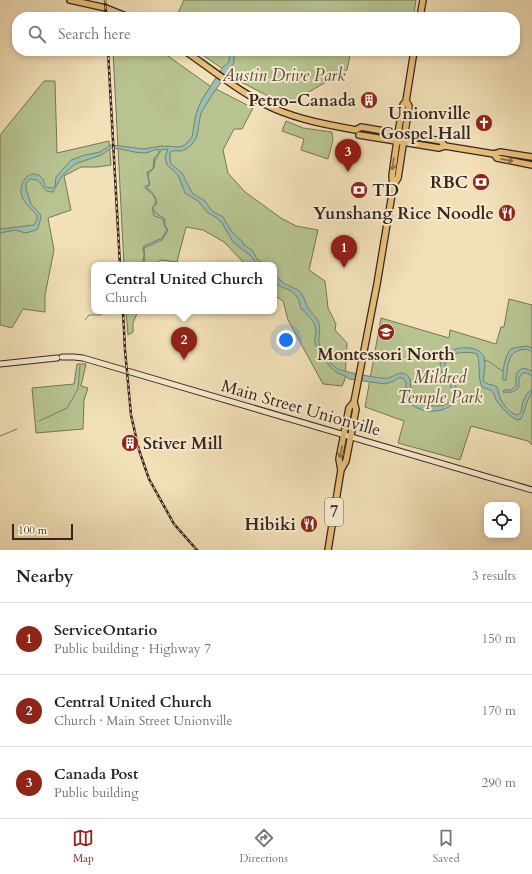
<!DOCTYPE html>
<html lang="en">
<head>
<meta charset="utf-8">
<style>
  :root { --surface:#fff; --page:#f2f2f2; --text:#222; --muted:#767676; --line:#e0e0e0; --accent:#8f2418 }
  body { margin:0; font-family:Cardo,serif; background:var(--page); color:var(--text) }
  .controls { position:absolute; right:12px; bottom:12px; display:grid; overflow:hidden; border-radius:8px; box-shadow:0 2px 6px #0003 }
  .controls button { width:36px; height:36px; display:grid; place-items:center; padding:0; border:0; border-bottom:1px solid var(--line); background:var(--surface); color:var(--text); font:20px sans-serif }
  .scale { position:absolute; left:12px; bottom:10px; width:61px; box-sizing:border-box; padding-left:4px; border:2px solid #37261c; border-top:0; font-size:11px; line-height:14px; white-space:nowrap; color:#37261c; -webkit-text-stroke:3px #f7ebd1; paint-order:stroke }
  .you { position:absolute; left:286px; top:340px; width:14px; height:14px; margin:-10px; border:3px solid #fff; border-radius:50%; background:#1a73e8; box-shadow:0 0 0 6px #1a73e833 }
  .badge { display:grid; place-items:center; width:26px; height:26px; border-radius:50%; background:var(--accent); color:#fff; font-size:13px; font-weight:700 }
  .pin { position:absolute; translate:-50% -33px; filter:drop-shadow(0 1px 2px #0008) }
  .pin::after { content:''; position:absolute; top:21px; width:14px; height:12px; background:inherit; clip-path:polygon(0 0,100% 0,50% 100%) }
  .popup { position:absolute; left:91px; top:262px; width:186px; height:52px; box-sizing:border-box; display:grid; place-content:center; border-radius:8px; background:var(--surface); filter:drop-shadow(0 1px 3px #0005); font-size:13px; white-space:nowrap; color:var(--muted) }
  .popup b { font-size:15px; color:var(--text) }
  .popup::after { content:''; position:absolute; left:50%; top:100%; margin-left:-8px; border:8px solid transparent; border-top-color:var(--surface) }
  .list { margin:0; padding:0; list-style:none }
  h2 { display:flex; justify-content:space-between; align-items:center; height:52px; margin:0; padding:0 16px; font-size:17px }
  h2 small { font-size:13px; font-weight:400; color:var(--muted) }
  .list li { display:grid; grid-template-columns:26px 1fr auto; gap:12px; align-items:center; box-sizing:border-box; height:72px; padding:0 16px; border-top:1px solid var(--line) }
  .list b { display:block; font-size:15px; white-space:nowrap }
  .list p { margin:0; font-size:13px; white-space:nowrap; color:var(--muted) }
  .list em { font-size:13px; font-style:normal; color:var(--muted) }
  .icon { flex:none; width:22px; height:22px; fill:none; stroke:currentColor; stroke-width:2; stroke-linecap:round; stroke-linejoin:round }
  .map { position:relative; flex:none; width:532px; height:550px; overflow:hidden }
  .search { position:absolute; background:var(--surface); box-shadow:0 2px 6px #0003; left:12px; right:12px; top:12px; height:44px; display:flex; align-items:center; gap:10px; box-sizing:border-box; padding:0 14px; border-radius:16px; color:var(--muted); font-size:15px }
  .sheet { height:268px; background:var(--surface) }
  nav { display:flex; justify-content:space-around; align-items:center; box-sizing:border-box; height:56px; border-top:1px solid var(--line); background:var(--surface); font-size:11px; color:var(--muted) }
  nav a { display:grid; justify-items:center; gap:2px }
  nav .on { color:var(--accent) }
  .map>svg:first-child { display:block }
  .green { fill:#b7c391; stroke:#777456 }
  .water { fill:#9bbdac; stroke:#738172 }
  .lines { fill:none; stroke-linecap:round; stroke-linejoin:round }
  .stream { stroke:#738172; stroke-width:1 }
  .secondary-casing { stroke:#37261c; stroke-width:7 }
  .primary-casing { stroke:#37261c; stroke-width:8 }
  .secondary { stroke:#f7ebd1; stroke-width:5 }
  .primary { stroke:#e9c07c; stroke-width:5.5 }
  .rail-casing { stroke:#37261c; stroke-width:2.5 }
  .rail { stroke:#f7ebd1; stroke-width:1; stroke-dasharray:3; stroke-linecap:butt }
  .oneway { stroke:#876b47 }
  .labels { text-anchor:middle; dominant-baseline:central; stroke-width:4; stroke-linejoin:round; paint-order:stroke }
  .shield { fill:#f7ebd1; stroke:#716152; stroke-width:1 }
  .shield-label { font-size:16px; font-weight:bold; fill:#37261c }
  .park-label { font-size:17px; font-style:italic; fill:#574d39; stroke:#f7ebd1 }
  .poi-label { font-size:17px; font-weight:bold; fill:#37261c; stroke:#f7ebd1; text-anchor:end }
  .street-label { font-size:17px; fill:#37261c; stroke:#f7ebd1 }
</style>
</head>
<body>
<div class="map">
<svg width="532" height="550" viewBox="0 0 532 550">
  <rect width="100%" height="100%" fill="#f2e0b8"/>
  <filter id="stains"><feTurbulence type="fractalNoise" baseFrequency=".005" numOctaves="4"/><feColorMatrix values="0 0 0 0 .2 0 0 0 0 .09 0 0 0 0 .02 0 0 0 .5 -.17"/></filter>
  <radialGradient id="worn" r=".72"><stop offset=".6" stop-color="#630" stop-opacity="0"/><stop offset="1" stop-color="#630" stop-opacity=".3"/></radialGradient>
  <path class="green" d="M184,0h232l-2,13h-8l-2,4h-228z
    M113,51h48l49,35 43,22 -11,21h-8l-11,21 5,23 17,19 36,26 15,8 22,4 -9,40 16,11 3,27 8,16 -1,6 12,13 -2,36 -3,7 -19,-2 -35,-64 -5,-19 -9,-6v-30h-28l-22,-23 -21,-12 -17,-3 -9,35 -16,-2 -4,3h-3l-1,2h-29z
    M197,51h154l-4,19 -59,34 -20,-8 -25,-13z
    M44,81h11l2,72 52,-12 2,24 -14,2h-16l-17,9 7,34 -23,8 6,32 -9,45v17l-22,-3 -11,19 -12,-3v-190z
    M286,121l17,7 29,4 1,8 -5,19 -27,-9 3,-11 -22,-8z
    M509,299l23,6v140l-4,-4 -57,-15 -11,34 -62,-17 6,-22 -39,-14 16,-89 68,20 1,-8 46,14 5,-17h3z
    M126,311h12l-5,12v9l-5,3z
    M77,364h9l-5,22 7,2 -4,12 -1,29 -47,4 -4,-45 42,-4z"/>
  <path class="water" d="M230,51h4v11l-5,9 -17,24 -10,16c-6,15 0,30 -18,39 -3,2 -8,0 -12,1l-2,2v6l1,5 11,9 10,20 13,8 7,10 11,6 9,15 10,9 2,4 8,5 5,9 8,6h-8l-6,-9 -18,-14 -11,-19 -5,-5 -10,-6 -9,-11 -13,-8 -7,-18 -11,-10 -2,-8 3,-8 -7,1 -6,11 -1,7 -5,5 -1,4 2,7 -3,4c6,4 9,9 10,16l-4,3c2,8 6,7 12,12v7l3,4 -6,10 -18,8 1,10 -2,7h-1l2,-10 -1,-6 1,-3 18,-8 5,-8 -3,-5 -1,-6 -9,-3 -2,-8c8,-9 0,-14 -7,-20v-2l4,-1c1,-4 -2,-8 -2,-13l6,-3 1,-11 5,-5v-4c-6,0 -9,4 -15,4 -11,0 -22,-5 -33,-5l-10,7 -26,9 -13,12 -9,16c-11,0 -8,-6 -16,-12l-7,-1 -4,4v6l5,15 9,10 1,3 -3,11 -2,2 -10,3 -11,-3 -15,3v-4l34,-4 3,-6v-4c-6,-7 -15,-13 -16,-23 -1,-10 8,-23 19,-16 4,3 4,8 6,11l6,1 3,-2 1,-9 15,-17 14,-5 15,-3 11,-7 33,4 17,-3 19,1 5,-2 7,-8 4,-23 5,-13 21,-33 7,-6z
    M274,274c4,3 7,8 11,10 6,3 12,4 16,9 4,5 4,11 8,16 3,5 8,8 10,15 2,6 -1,12 0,18 1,9 11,22 19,27 4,2 45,11 50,9 6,-1 10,-7 17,-4 13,6 -4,26 18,30 8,2 22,5 28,-4 9,-15 -18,-26 -9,-42 7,-12 36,-15 42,-1 2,6 0,17 -1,24l5,3 8,2c3,4 2,8 4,12 4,8 9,14 17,17l4,-2c1,-10 3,-18 11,-24 0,5 -3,8 -5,13 -2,6 -3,11 -6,17l-4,1c-9,-5 -14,-11 -20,-19 -3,-4 -2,-8 -7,-11 -3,-2 -5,-1 -8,-3 -5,-11 -1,-22 -5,-33 -7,-3 -25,-2 -30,4 -9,13 15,24 9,40 -6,18 -42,17 -49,0 -2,-5 -1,-11 -1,-16l-4,-4h-4l-4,3 -9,3 -36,-5c-4,-4 -8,-4 -13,-7 -6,-4 -20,-23 -21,-30 -1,-3 1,-6 1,-9 0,-11 -7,-16 -13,-23l-2,-1c-1,-4 -2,-10 -4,-12 -8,-13 -23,-5 -23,-23z
    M527,346l5,2v4c-4,-3 -8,-3 -12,-2 -14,4 -12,19 -14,30h-3c-1,-7 2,-26 8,-31 4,-2 11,-2 16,-3z
    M524,368l8,3v5l-5,-3h-4l-4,5v9c-6,7 -9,5 -16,5l1,-2h7l5,-4c0,-9 -2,-15 8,-18z"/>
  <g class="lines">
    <path class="stream" d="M85,320l4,-5h12l4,-4
      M484,360c11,3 10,7 19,11
      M39,421l28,-13 11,-19 2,-23
      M0,436l17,-7"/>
    <defs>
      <path id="secondary" d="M62,357h12l9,1 449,132
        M0,364l57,-6"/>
      <path id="primary" d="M70,0l36,8 22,9
        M420,17l3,-17
        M185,51c29,20 58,44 90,58 26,11 53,16 81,21l5,-3 80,14 4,5
        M359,135l80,13 6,-2 49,8 6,-2 32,5
        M494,154l3,4 35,7
        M393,186l-1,-10 6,-43 5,-28 3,-4 8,-50
        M341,470l5,-9 10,-52 -2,-7 23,-118 15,-90 1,-8 5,-8 11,-72 -3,-5
        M328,550l13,-80 -2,-11 10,-51 5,-6"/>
    </defs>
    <use href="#secondary" class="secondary-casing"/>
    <use href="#primary" class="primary-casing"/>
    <use href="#secondary" class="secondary"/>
    <use href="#primary" class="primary"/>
    <defs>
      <path id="rail" d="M105,0l1,17
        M108,51l12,214
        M123,311l2,39 6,65 8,35 10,29 25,45 23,26"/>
    </defs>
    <use href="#rail" class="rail-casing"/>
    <use href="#rail" class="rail"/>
  </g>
  <defs><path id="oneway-shaft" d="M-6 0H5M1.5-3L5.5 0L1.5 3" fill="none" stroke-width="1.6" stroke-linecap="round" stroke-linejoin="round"/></defs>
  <g class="oneway">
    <use href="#oneway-shaft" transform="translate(507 160) rotate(11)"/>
    <use href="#oneway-shaft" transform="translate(393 164) rotate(98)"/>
    <use href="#oneway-shaft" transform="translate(341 452) rotate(101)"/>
  </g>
  <defs>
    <symbol id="building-disc" viewBox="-11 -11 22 22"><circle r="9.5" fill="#8f2418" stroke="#f7ebd1"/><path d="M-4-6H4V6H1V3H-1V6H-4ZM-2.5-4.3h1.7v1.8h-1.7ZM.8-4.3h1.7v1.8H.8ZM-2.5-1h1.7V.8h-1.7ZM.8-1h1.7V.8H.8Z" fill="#fff"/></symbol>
    <symbol id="church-disc" viewBox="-11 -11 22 22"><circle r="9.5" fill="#8f2418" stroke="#f7ebd1"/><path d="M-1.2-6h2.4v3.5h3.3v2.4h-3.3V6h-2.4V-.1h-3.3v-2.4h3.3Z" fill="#fff"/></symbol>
    <symbol id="bank-disc" viewBox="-11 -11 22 22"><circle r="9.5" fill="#8f2418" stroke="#f7ebd1"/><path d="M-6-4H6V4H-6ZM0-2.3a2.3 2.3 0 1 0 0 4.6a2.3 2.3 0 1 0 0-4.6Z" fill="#fff"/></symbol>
    <symbol id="restaurant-disc" viewBox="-11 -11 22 22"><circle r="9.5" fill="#8f2418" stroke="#f7ebd1"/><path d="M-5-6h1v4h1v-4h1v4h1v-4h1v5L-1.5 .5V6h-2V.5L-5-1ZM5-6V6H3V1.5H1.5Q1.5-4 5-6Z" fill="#fff"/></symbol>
    <symbol id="school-disc" viewBox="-11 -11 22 22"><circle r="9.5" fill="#8f2418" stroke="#f7ebd1"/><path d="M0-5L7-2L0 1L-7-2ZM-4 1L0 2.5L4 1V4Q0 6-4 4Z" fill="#fff"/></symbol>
  </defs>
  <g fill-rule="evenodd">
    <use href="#building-disc" x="359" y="90" width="20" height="20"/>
    <use href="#church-disc" x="474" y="113" width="20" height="20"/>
    <use href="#bank-disc" x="471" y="172" width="20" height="20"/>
    <use href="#bank-disc" x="349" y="180" width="20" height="20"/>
    <use href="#restaurant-disc" x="497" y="203" width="20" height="20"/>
    <use href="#school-disc" x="376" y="322" width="20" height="20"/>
    <use href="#building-disc" x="120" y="433" width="20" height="20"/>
    <use href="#restaurant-disc" x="299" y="514" width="20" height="20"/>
  </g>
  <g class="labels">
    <rect class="shield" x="325" y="498" width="18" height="28" rx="3"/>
    <g class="shield-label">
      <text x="334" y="512">7</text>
    </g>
    <g class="park-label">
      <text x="284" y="75">Austin Drive Park</text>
      <text x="440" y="377">Mildred<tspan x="440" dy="20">Temple Park</tspan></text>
    </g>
    <g class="poi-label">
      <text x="356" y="100">Petro-Canada</text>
      <text x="471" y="113">Unionville<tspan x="471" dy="20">Gospel Hall</tspan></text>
      <text x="468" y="182">RBC</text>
      <text x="372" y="190" text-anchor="start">TD</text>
      <text x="494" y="213">Yunshang Rice Noodle</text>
      <text x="386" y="354" text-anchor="middle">Montessori North</text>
      <text x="143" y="443" text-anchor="start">Stiver Mill</text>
      <text x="296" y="524">Hibiki</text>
    </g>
    <g class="street-label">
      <text transform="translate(301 408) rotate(16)">Main Street Unionville</text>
    </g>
  </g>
  <rect width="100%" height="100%" filter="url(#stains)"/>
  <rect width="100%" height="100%" fill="url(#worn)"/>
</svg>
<div class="controls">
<button><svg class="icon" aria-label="locate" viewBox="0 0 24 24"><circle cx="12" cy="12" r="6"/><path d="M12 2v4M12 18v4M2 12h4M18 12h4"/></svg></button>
</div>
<div class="scale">100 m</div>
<div class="you"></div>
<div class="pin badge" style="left:344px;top:268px">1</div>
<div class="pin badge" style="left:184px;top:360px">2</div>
<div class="popup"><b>Central United Church</b>Church</div>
<div class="pin badge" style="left:348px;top:172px">3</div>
<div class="search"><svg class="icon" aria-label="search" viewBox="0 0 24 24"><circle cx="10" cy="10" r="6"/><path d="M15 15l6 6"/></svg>Search here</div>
</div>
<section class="sheet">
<h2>Nearby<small>3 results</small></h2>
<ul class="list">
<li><span class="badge">1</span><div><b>ServiceOntario</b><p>Public building · Highway 7</p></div><em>150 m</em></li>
<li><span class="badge">2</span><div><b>Central United Church</b><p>Church · Main Street Unionville</p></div><em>170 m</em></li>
<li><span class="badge">3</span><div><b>Canada Post</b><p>Public building</p></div><em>290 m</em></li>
</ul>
</section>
<nav>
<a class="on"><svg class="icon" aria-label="map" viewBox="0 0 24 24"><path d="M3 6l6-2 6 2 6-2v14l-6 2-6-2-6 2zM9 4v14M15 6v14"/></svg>Map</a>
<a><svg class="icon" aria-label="directions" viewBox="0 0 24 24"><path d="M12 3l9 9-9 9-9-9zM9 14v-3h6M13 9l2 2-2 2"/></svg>Directions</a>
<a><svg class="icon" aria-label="saved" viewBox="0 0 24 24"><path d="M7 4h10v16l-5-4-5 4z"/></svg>Saved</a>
</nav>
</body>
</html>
